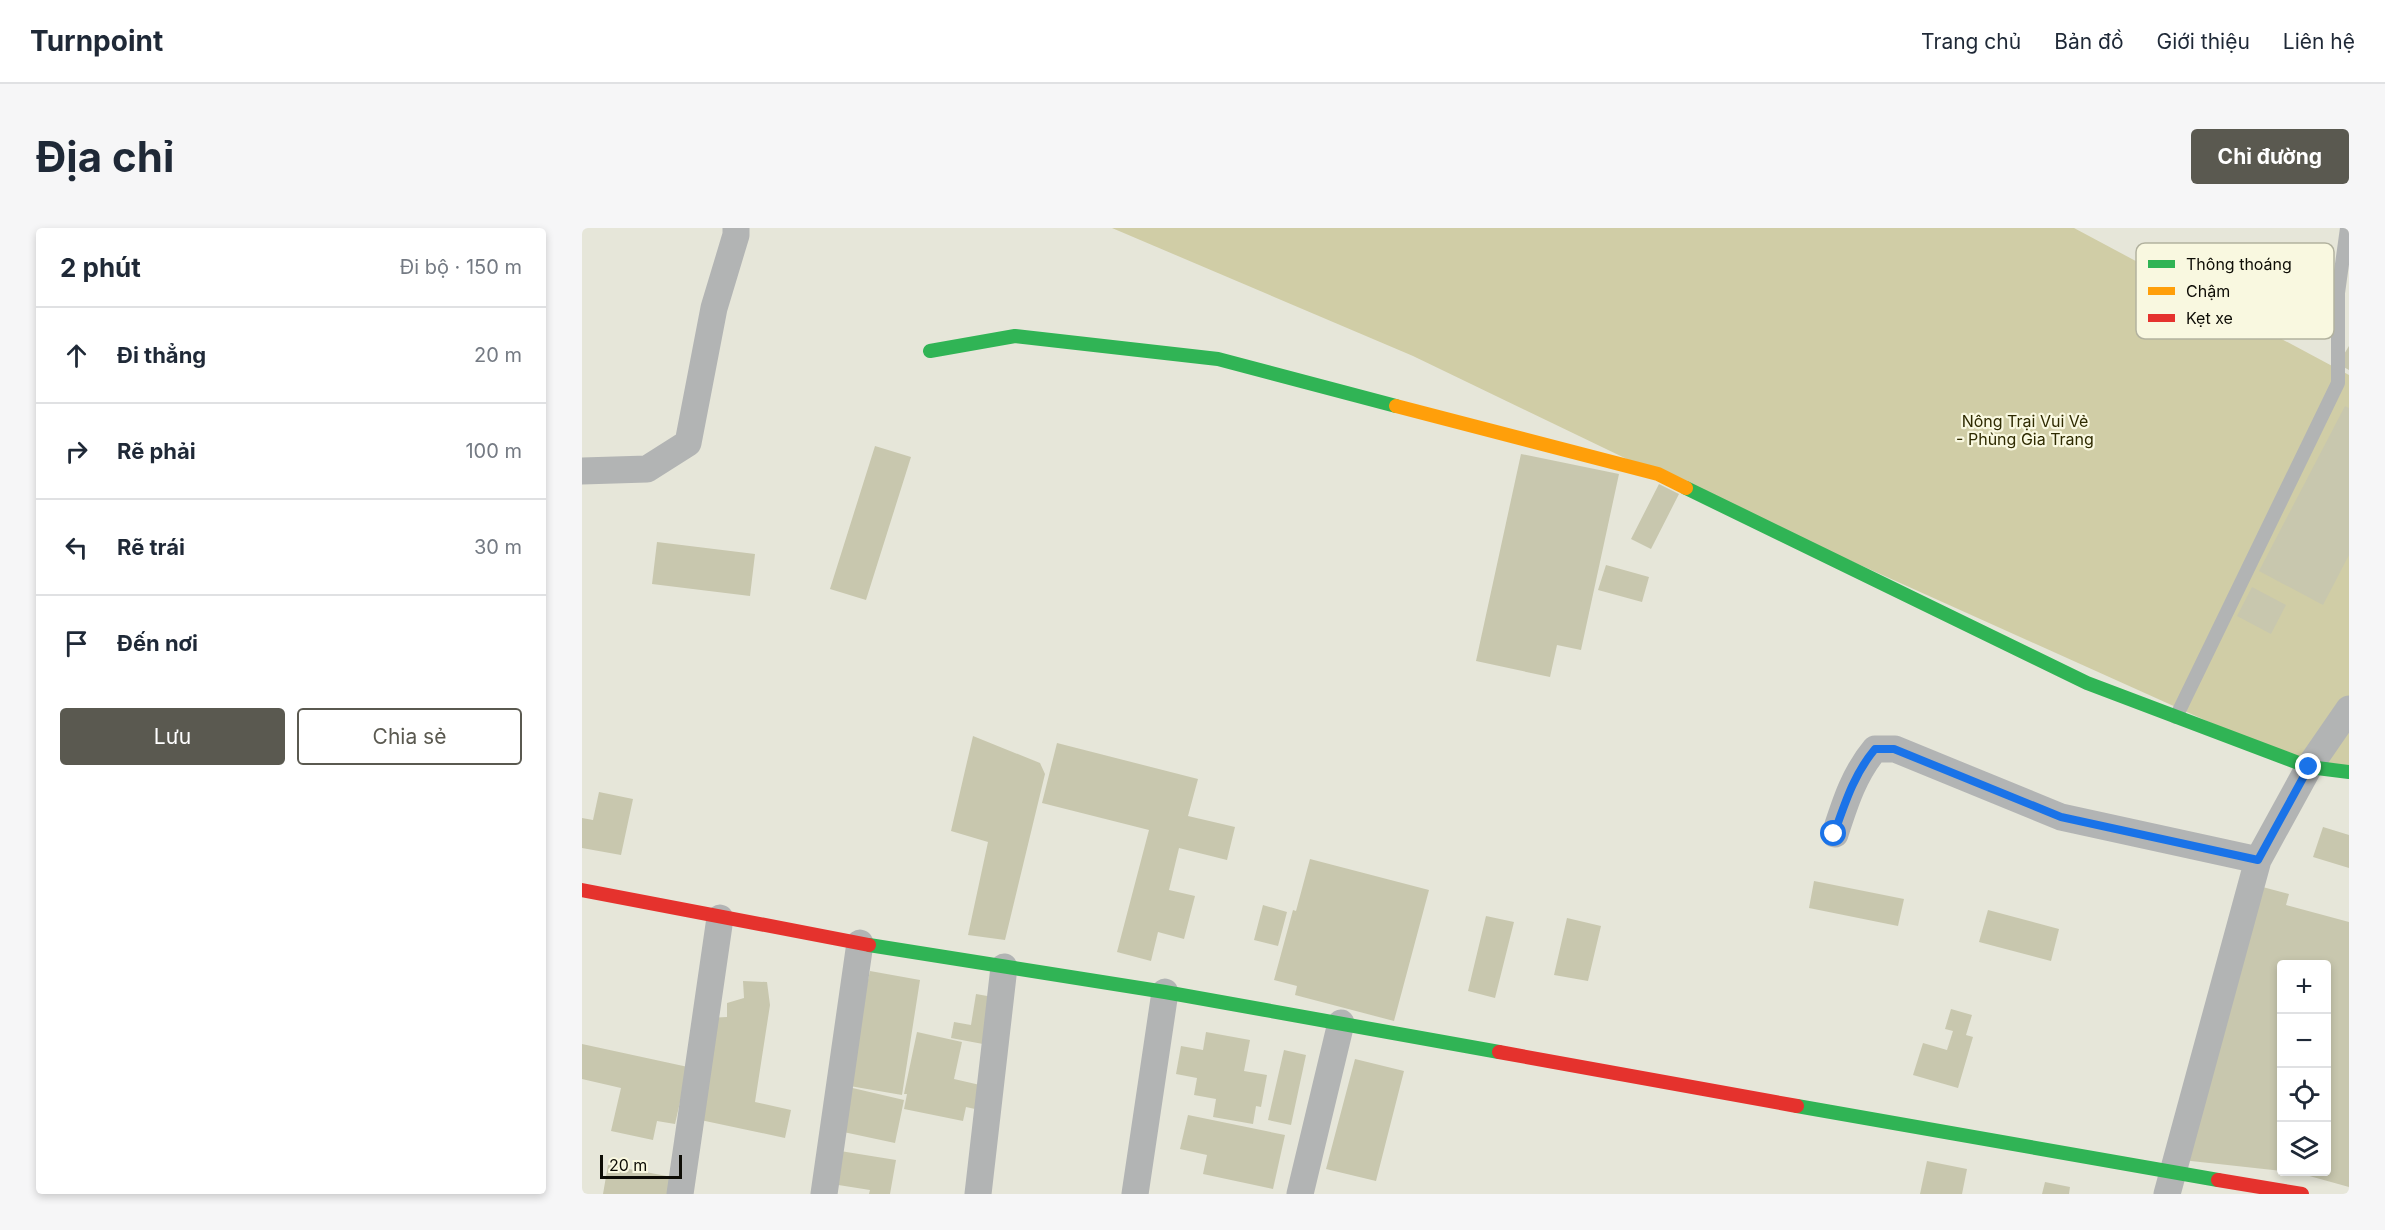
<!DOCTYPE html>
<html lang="vi">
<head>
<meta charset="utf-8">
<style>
  :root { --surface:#fff; --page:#f6f6f7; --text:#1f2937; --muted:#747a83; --line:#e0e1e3; --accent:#5a5950 }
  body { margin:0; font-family:Inter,sans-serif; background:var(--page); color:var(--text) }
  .controls { position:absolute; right:18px; bottom:18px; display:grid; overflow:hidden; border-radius:6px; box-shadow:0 3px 9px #0003 }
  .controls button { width:54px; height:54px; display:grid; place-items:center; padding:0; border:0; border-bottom:2px solid var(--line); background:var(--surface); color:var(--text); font:30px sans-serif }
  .scale { position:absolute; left:18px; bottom:15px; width:82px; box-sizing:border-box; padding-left:6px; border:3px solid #0e0d06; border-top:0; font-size:16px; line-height:21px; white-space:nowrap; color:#0e0d06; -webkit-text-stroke:4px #f9f8e0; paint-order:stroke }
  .stop { position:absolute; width:18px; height:18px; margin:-14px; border:4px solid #1a73e8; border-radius:50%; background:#fff }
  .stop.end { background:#1a73e8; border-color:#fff; box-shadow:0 2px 6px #0008 }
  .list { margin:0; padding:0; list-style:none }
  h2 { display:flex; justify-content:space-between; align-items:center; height:78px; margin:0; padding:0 24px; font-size:26px }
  h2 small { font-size:20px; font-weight:400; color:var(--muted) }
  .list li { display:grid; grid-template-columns:39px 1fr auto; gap:18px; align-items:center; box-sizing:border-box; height:96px; padding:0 24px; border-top:2px solid var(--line) }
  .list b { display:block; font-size:22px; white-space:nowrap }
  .list em { font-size:20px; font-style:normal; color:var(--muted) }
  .actions { display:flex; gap:12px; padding:18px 24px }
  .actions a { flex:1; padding:14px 0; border:2px solid var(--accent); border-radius:6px; text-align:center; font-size:21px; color:var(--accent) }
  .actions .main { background:var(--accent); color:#fff }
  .icon { flex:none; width:33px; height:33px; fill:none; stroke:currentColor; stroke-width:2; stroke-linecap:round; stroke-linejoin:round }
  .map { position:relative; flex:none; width:1767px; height:966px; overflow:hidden; border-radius:6px }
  header { display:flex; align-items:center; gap:36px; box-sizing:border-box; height:84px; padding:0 30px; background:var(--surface); border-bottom:2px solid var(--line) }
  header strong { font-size:28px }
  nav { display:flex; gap:33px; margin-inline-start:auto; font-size:21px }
  .intro { display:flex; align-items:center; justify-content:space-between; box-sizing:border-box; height:144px; padding:0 36px }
  h1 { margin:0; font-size:42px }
  .button { padding:15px 27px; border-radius:6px; background:var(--accent); color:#fff; font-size:21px; font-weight:700 }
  main { display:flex; gap:36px; padding:0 36px }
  aside { flex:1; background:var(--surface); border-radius:6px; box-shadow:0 3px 9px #0003 }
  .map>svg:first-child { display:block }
  .green { fill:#d0cda6 }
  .building { fill:#c8c7ae }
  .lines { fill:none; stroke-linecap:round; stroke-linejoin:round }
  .lane { stroke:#b2b4b4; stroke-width:14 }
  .street { stroke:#b2b4b4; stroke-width:27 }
  .fast { stroke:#30b455; stroke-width:14 }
  .slow { stroke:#ff9f0a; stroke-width:14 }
  .jam { stroke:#e5322d; stroke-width:14 }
  .route { stroke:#1a73e8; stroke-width:8 }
  .labels { text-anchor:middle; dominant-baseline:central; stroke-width:4.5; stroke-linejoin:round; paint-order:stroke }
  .park-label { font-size:16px; fill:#2e2a00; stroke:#f9f8e0 }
  .key { fill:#f9f8e0; stroke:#b2b29f; stroke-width:1.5 }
  .key-label { font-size:16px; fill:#0e0d06 }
</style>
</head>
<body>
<header>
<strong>Turnpoint</strong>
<nav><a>Trang chủ</a><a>Bản đồ</a><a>Giới thiệu</a><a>Liên hệ</a></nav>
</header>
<div class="intro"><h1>Địa chỉ</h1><a class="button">Chỉ đường</a></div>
<main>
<aside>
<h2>2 phút<small>Đi bộ · 150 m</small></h2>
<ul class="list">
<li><svg class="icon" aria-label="ahead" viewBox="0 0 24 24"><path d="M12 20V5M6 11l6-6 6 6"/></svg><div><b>Đi thẳng</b></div><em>20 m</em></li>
<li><svg class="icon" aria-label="right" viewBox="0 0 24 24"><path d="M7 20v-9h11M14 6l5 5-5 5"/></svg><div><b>Rẽ phải</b></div><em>100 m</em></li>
<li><svg class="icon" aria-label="left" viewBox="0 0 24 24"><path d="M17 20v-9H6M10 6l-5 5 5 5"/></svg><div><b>Rẽ trái</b></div><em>30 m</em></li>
<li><svg class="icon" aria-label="arrive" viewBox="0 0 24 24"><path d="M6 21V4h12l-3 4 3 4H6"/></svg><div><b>Đến nơi</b></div></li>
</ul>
<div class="actions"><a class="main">Lưu</a><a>Chia sẻ</a></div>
</aside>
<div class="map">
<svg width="1767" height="966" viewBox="0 0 1767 966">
  <rect width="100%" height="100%" fill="#e6e6d9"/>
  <path class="green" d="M530,0h962l275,147v397l-40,-5 -651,-293 -245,-118z"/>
  <path class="building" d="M1767,118v24l-11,-6z
    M1763,178l4,2v147l-26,50 -64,-34z
    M293,218l36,11 -45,143 -36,-11z
    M939,226l98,20 -38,176 -24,-5 -7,32 -74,-16z
    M1077,256l20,10 -28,55 -20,-10z
    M75,314l98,12 -5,42 -98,-12z
    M1024,337l43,12 -7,25 -44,-12z
    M1670,359l34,18 -15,29 -34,-18z
    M391,508l67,27 5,11 -40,166 -37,-5 20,-93 -37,-11z
    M475,515l141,36 -10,37 47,11 -8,33 -48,-12 -10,42 26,6 -11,43 -26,-7 -7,29 -34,-9 32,-122 -107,-27z
    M17,564l34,7 -12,56 -39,-7v-30l11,2z
    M1741,599l26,8v33l-36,-11z
    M728,631l119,31 -35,131 -99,-26 2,-9 -23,-6 19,-70 3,1z
    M1232,653l90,18 -6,27 -89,-18z
    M1673,657l34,9 -3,11 63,17v265l-54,-15h31v-208h-44v207l-100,-11z
    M681,677l24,7 -9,34 -24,-6z
    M1406,682l71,19 -8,32 -72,-19z
    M904,688l28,6 -19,76 -27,-7z
    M985,690l34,8 -13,55 -34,-6z
    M288,743l50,9 -18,115 -58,-10z
    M161,753l24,1 3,23 -15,97 36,8 -6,28 -94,-20 16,-100 20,-1v-14l17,-5z
    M394,766l17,3 -10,47 -32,-6 3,-16 17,3z
    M1369,781l21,6 -6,20 7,2 -15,51 -45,-13 10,-32 24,7 6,-19 -8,-2z
    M335,804l45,10 -8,37 26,6 -5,24 -9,-2 -3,14 -59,-12 3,-15h-3z
    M624,804l44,8 -6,31 23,4 -6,32 -5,-1 -3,18 -40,-7 3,-18 -22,-4 3,-17 -21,-4 5,-28 22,4z
    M0,816l106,23 -13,57 -18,-3 -4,19 -42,-9 10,-43 -39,-9z
    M702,822l22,5 -15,70 -23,-5z
    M773,831l49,12 -28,110 -50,-12z
    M262,858l60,14 -9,43 -61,-13z
    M606,887l97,20 -12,54 -70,-15 4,-19 -27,-6z
    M252,922l62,10 -6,34h-21l1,-4 -38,-6z
    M1345,933l40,8 -5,25h-42z
    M26,937l64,12 -4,17h-65z
    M1463,954l25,5 -1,7h-27z"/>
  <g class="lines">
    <path class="lane" d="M1594,489l162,-334v-90l9,-65"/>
    <path class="street" d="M0,243l65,-2 41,-26 26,-135 22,-73v-7
      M1253,606c10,-31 19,-60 40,-85h20l166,68 197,43
      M98,966l40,-276
      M242,966l36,-251
      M396,966l26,-227
      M553,966l30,-202
      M718,966l41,-171
      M1585,966l91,-334 51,-93 40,-58"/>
    <path class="fast" d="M348,123l85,-15 203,23 178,47
      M1104,260l401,195 222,84 40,5
      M287,717l296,47 334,60
      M1215,878l421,74"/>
    <path class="slow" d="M814,178l262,68 28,14"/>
    <path class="jam" d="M0,662l287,55
      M917,824l298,54
      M1636,952l84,14"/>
  </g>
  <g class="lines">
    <path class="route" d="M1252,606c11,-31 20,-60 41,-85h19l167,68 197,43 51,-93"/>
  </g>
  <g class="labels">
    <g class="park-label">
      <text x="1443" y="193">Nông Trại Vui Vẻ<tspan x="1443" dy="18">- Phùng Gia Trang</tspan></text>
    </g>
  </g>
  <rect x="1554" y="15" width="198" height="96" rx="9" class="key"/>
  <rect x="1566" y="32" width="27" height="8" fill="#30b455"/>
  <rect x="1566" y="59" width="27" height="8" fill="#ff9f0a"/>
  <rect x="1566" y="86" width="27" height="8" fill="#e5322d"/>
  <g class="key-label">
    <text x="1604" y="42">Thông thoáng</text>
    <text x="1604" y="69">Chậm</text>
    <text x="1604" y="96">Kẹt xe</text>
  </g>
</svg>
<div class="controls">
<button>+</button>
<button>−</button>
<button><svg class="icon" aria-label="locate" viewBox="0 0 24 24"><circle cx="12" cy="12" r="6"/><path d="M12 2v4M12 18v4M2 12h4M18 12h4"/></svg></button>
<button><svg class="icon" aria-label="layers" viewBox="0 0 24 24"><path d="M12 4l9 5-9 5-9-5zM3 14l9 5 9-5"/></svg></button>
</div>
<div class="scale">20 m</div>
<div class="stop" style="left:1252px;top:606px"></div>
<div class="stop end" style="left:1727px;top:539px"></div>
</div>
</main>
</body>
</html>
